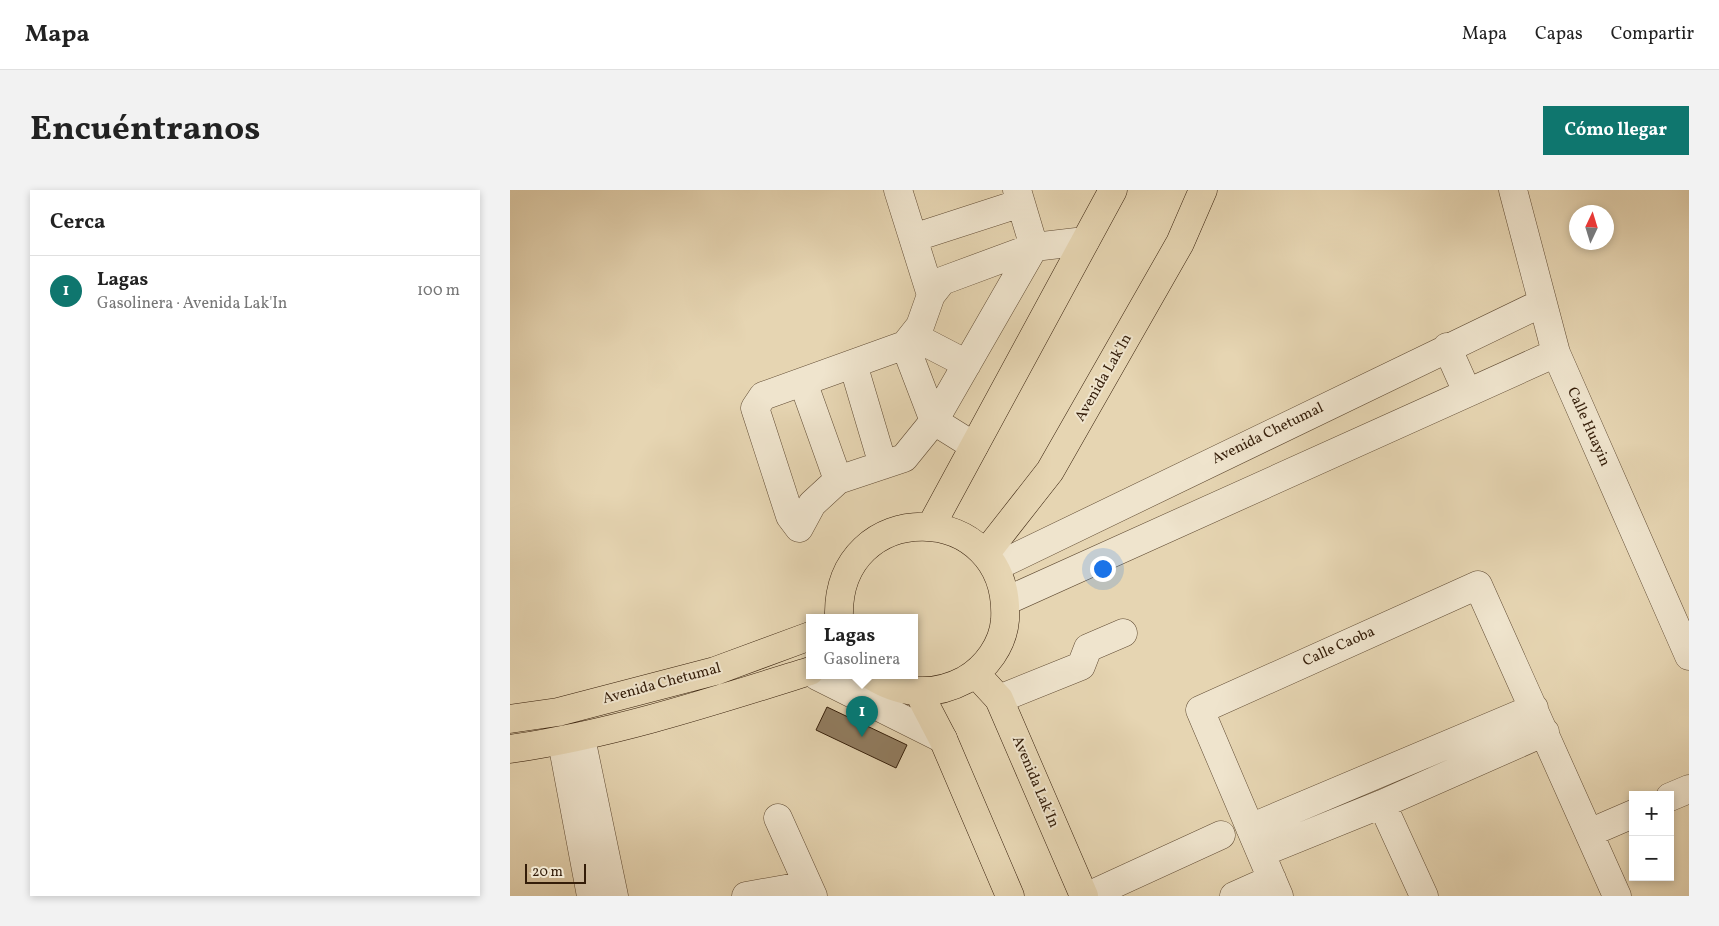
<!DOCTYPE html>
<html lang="es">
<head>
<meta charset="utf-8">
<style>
  :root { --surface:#fff; --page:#f2f2f2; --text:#222; --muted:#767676; --line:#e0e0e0; --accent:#0f766e }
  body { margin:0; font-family:Vollkorn,serif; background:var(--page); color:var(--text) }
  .controls { position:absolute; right:15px; bottom:15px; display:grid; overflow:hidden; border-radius:0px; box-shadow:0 2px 8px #0003 }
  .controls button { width:45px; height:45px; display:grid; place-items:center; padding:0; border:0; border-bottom:1px solid var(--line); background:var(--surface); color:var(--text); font:25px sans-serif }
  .compass { position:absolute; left:1059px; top:15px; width:45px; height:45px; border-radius:50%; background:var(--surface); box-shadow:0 2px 8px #0003; rotate:4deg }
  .scale { position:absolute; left:15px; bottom:12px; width:61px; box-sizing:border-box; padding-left:5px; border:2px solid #341d09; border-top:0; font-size:14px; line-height:18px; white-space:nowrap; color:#341d09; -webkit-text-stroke:4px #efe4cd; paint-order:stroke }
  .you { position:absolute; left:592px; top:378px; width:18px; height:18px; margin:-12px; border:4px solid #fff; border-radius:50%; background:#1a73e8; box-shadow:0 0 0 8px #1a73e833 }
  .badge { display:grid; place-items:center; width:32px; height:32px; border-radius:50%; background:var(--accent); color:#fff; font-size:16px; font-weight:700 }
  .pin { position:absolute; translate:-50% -41px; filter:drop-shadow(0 1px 2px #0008) }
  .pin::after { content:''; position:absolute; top:26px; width:18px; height:15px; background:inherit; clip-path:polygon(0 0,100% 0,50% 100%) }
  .popup { position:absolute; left:296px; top:424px; width:112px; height:65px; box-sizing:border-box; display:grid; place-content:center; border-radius:0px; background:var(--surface); filter:drop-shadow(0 1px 4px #0005); font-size:16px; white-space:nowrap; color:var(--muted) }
  .popup b { font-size:19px; color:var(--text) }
  .popup::after { content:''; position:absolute; left:50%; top:100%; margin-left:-10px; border:10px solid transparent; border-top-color:var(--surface) }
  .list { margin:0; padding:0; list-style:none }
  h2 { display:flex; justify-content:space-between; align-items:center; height:65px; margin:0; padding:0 20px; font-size:21px }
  h2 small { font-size:16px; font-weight:400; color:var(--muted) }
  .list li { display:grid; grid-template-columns:32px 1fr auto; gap:15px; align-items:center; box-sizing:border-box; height:70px; padding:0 20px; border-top:1px solid var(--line) }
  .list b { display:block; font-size:19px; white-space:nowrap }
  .list p { margin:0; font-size:16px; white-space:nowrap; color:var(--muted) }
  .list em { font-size:16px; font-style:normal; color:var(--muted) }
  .map { position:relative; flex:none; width:1179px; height:706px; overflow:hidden; border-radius:0px }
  header { display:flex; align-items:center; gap:30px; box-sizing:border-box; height:70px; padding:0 25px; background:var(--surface); border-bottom:1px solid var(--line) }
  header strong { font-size:24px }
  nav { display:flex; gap:28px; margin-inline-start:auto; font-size:18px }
  .intro { display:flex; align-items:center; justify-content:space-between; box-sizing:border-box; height:120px; padding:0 30px }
  h1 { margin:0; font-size:35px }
  .button { padding:12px 22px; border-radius:0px; background:var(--accent); color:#fff; font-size:18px; font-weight:700 }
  main { display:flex; gap:30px; padding:0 30px }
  aside { flex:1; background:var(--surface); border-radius:0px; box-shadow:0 2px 8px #0003 }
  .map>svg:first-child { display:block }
  .building { fill:#917d61; stroke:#341d09 }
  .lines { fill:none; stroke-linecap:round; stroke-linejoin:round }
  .minor-casing { stroke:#604b33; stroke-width:29 }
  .major-casing { stroke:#341d09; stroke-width:29 }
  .minor { stroke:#efe4cd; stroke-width:28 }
  .major { stroke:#e6d5b2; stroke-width:28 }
  .labels { text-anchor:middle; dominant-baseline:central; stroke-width:4; stroke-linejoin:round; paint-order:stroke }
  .street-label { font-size:15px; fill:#341d09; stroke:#efe4cd }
</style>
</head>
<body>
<header>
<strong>Mapa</strong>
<nav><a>Mapa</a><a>Capas</a><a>Compartir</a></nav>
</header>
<div class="intro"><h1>Encuéntranos</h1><a class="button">Cómo llegar</a></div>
<main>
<aside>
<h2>Cerca<small></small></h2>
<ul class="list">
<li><span class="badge">1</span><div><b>Lagas</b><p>Gasolinera · Avenida Lak'In</p></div><em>100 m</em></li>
</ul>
</aside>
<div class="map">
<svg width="1179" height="706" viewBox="0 0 1179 706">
  <rect width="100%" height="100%" fill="#e6d5b2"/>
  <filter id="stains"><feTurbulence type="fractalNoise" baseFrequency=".004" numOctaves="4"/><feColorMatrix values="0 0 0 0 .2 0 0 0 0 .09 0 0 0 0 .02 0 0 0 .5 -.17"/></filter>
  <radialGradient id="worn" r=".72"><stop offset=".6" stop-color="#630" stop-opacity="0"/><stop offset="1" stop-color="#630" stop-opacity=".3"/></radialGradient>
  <path class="building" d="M317,517l80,38 -11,23 -80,-38z"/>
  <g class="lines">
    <defs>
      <path id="minor" d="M388,0l33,105
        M507,0l17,57 -100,174 -30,37 -66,22 -26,24 -13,24 -9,-12 -35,-108 8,-12 142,-51 15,-19 11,-31 11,-14 92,-34 51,-6
        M1003,0l43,163 133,303
        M403,48l108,-35
        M403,146l54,28
        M395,155l29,76 40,25
        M937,157l20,45
        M343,174l30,101
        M293,192l35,98
        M485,377l547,-264
        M496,411l550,-248
        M307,486l126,63
        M489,509l82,-33 7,-18 35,-15
        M71,548l33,158
        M52,552l29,154
        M1160,607l19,-8
        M872,614l42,92
        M268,628l35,78
        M740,638l284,-120
        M1079,643l44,-19
        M751,663l121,-49 163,-72
        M236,706l62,-11
        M578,706l133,-61
        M724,706l38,-17
        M769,706l-79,-186 278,-125 139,311"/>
      <path id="major" d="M421,336l182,-336
        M475,364l65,-83 130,-228 23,-53
        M329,428c-4,-123 173,-121 166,2 -2,25 -19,48 -40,60 -32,17 -63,14 -93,-4
        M466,484l23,25 85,197
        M409,503l24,46 67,157
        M0,529l48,-7 157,-41 95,-35
        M0,559c103,-15 201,-47 300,-78"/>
    </defs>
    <use href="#minor" class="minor-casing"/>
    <use href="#major" class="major-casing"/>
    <use href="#minor" class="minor"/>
    <use href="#major" class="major"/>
  </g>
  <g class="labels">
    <g class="street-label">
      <text transform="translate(594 188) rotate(-60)">Avenida Lak'In</text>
      <text transform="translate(1078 237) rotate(66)">Calle Huayin</text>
      <text transform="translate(758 244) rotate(-26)">Avenida Chetumal</text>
      <text transform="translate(829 457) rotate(-24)">Calle Caoba</text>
      <text transform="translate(152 494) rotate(-15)">Avenida Chetumal</text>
      <text transform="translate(525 592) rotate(67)">Avenida Lak'In</text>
    </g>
  </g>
  <rect width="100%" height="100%" filter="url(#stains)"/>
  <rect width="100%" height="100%" fill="url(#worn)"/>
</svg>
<div class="controls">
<button>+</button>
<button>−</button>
</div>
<svg class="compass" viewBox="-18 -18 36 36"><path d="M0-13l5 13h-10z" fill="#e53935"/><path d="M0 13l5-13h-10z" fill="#767676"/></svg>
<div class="scale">20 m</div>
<div class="you"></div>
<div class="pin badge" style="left:352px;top:547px">1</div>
<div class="popup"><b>Lagas</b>Gasolinera</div>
</div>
</main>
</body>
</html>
